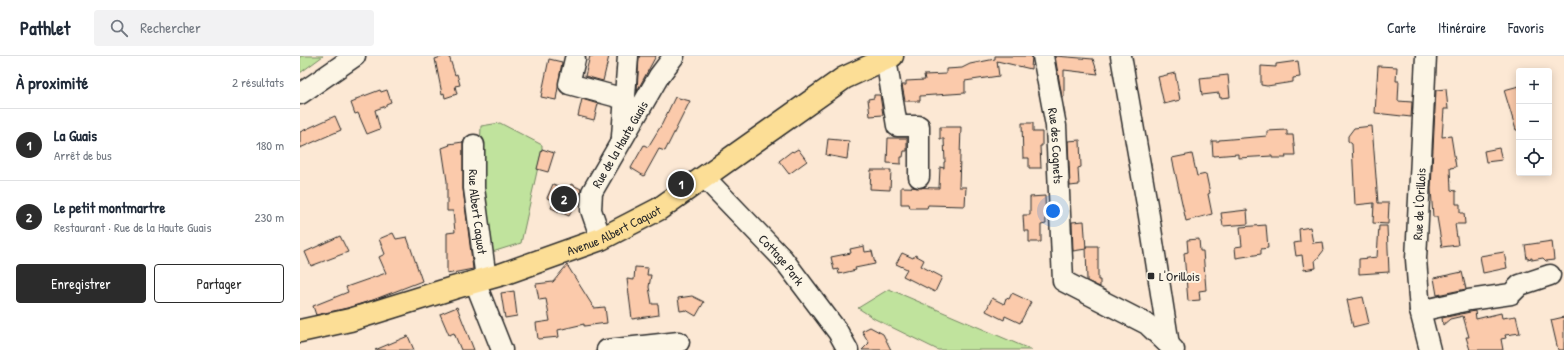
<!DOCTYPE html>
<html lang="fr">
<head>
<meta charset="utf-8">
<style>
  :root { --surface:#fff; --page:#f2f2f3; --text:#1f2937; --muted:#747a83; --line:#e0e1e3; --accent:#2b2b2b }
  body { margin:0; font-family:"Patrick Hand",sans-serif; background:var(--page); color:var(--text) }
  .controls { position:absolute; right:12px; top:12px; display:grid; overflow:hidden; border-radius:4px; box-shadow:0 2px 10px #0003 }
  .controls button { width:36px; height:36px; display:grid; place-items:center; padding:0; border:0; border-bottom:1px solid var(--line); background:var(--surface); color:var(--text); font:20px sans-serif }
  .you { position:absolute; left:753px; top:155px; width:14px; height:14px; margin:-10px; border:3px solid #fff; border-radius:50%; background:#1a73e8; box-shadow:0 0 0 6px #1a73e833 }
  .badge { display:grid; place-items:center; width:26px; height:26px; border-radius:50%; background:var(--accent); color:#fff; font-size:13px; font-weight:700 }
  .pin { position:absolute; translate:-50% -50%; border:2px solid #fff; box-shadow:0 1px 4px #0006 }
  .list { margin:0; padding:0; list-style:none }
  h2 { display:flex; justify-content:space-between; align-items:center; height:52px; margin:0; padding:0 16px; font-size:17px }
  h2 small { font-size:13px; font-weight:400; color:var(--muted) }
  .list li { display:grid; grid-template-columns:26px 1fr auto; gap:12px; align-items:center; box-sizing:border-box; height:72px; padding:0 16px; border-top:1px solid var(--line) }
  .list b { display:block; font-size:15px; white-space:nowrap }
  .list p { margin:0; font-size:13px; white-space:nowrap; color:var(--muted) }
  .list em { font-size:13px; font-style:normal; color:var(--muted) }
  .actions { display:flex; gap:8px; padding:12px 16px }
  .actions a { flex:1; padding:9px 0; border:1px solid var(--accent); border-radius:4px; text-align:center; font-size:14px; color:var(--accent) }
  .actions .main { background:var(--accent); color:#fff }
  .icon { flex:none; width:22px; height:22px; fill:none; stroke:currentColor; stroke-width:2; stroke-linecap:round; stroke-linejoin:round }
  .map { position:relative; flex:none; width:1264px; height:294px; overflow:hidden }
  header { display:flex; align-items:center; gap:24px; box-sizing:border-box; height:56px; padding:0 20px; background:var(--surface); border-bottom:1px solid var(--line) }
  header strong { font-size:19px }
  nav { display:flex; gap:22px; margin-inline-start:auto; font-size:14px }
  .search { width:280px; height:36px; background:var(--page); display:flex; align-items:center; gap:10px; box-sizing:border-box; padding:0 14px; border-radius:4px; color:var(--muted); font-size:15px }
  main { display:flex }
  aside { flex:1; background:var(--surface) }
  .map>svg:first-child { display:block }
  .green { fill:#c0e39d; stroke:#768764 }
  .building { fill:#fbcaab; stroke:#2b2b2b }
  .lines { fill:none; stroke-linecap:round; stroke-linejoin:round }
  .minor-casing { stroke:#2b2b2b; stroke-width:23 }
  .major-casing { stroke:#2b2b2b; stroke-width:25 }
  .minor { stroke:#fcf5e5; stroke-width:20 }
  .major { stroke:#fcde96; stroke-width:22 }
  .poi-dot { fill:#2b2b2b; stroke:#fcf5e5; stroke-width:1.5 }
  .labels { text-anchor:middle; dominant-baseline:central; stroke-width:4; stroke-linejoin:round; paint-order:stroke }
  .street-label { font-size:13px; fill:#2b2b2b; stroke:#fcf5e5 }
  .poi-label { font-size:13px; fill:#2b2b2b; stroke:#fcf5e5; text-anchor:start }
</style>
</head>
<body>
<header>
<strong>Pathlet</strong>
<div class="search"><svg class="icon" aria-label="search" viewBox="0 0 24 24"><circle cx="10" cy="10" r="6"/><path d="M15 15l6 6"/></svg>Rechercher</div>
<nav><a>Carte</a><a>Itinéraire</a><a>Favoris</a></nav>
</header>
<main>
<aside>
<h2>À proximité<small>2 résultats</small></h2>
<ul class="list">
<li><span class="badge">1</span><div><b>La Guais</b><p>Arrêt de bus</p></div><em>180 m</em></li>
<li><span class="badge">2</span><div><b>Le petit montmartre</b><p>Restaurant · Rue de la Haute Guais</p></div><em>230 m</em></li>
</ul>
<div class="actions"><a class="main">Enregistrer</a><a>Partager</a></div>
</aside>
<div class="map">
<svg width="1264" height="294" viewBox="0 0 1264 294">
  <rect width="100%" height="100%" fill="#fce8d4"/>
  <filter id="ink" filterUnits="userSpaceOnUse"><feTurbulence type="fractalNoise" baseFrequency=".025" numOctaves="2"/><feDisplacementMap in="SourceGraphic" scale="8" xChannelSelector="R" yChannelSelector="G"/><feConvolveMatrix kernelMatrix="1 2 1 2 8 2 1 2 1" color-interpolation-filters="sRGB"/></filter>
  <g filter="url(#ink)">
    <path class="green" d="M0,0h23l-23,17z
      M200,67l42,22v4l-21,94 -35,11 -7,-70 2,-58z
      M589,233l138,59 5,2h-94l-63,-31 -17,-11z"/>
    <path class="building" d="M144,0h5l6,19 2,-1 3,11 -5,1 2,8 -12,4 -1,-5 -2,1 -7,-35z
      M290,0h19l-6,25 -18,-5z
      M339,0h17l-19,35 2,-34z
      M695,0h37l-1,13 -34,-8 2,15 -34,5v12l-45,3v5h-15l-3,-16h4v-4l19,-1 -1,-5 22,-1v-5l16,-1 8,-4 25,-5z
      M755,0l38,3 5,15 -34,-4v27h-2z
      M249,3l13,3 -6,38 -15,-3z
      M998,5l2,16 -7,1v4l-26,4 -6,-1v-19l15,1v-3z
      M1078,10l19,1 -1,14h3l-1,20 14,1 -1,15 -36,-4z
      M875,17l5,27 -16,4 -6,-27z
      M928,19l2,22 -10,1 -1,-5 -17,2 -2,-17z
      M1219,30v44h-3l-12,-40z
      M1146,33l2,20h-4l-2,28 9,-1 5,31 -6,1 1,22 5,1v13h4v9h4l1,11h-10l3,21 -16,2 -5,-30h-4l-2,-28 5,-99z
      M80,34l1,2 6,-2 4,12 -5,2v2l-11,4 5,19 -13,5 -9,-21 -3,1 -4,-11 5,-2v-2z
      M574,39h6l3,20 -13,1 -2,-17 6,-1z
      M375,41l15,4 -25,50 -6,-2 -15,27 -13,-8 13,-23 4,2 14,-23z
      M282,43l16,5 -4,16 -16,-4z
      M35,60l6,14 -41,18v-16z
      M722,67h11v9h9v14h-2l1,22h-12v-10h-6z
      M1072,70l6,77h11l-1,21 -15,-1 1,-20 -19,2 -3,-61 -4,-3v-5l6,-8z
      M640,71h21l-2,60h7l-1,19 -37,-1 -1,3h-17l-1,-4h-8v-17l38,1 1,-21 4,1v-6h1l-1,-23h-4z
      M987,74v5h6l2,20h-10l1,3h-14v-2l-34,2v-4l-25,2 -1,-15h7v-1l48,-4v-5z
      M588,82h19v13h-3l-1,6h-2v7l-14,-1z
      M528,83l21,2 -2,18 -21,-4z
      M780,84l1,27 -3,1 1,17 -9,1 -2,-45z
      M163,86v47l10,80 -26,5v-41l8,-1 -2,-21h-6v-30l-5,-33 8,-3 -1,-1z
      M1199,92l3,12 -16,2 -2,-11z
      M242,93l12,4 -6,19 -11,-3z
      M498,93l9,12 -18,13 -10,-13 13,-10 1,1z
      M892,98l5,22 9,-2 4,19 -2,1 4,20 -26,7 -14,-63z
      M571,114h20l-1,20 -20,-1z
      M253,128l15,6 3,-6 10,5 -1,7 -11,20 -18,-8 3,-7 -7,-3z
      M745,140l1,28 -5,1v17h-12v-11h-5l-1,-16h7v-18z
      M947,154l1,14 -25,2 -2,-13z
      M784,165l2,28 -13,2 -1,-29z
      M966,169l2,23 -7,1v5l-25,4 -1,-11 7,-1 -2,-19z
      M1079,170h8l2,46 -30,2v-15l18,-2z
      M1010,171l3,16 10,-1 1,8 -7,9 -2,1 1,8 -12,2 -2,-15 -6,1 -2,-13 6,-1 -1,-13z
      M93,177l3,6 11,-2 15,44 -49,19 -26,8 -31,7 -3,-9 35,-14 -2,-5 40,-14 -7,-16 6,-3 -6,-15z
      M40,180l8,16 -37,14 -6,-14z
      M899,183l1,12h3l3,39 -7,1 1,9 -12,1 -4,-48 4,-1 -1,-12z
      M1252,185l2,19 -8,1 -3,-3 -11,2v-2l-5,1 -2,-14z
      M564,190l1,6 7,-1 3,13 -20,4 1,2 -17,4 -1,-5 -4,1 -3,-13 20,-4 -1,-4z
      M786,190h12v34h2v7l-13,-6z
      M1204,196l3,16 -24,5 -3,-17z
      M602,197l11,5 2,-3 9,5 -3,6 21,11 -7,15 -32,-16 4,-7 -11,-5z
      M267,209l27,43 11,-1 2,16 -23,3v-2l-26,6 1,7 -21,2 -2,-16 14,-2 -4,-22 -7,1 -3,-16 17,-2z
      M335,211l13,1 -1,7h4l-2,12 3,17h6l1,11 -27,4 -5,-40 7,1z
      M1162,216l4,17 -29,6 -3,-17z
      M214,235l3,25 -12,2 -4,-25z
      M712,237l19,9 -11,21 -15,-7 -1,4 -18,-9 6,-13 12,6 2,-6 3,1z
      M392,240l12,6 -8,14 -10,-6 -6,1 -2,-13z
      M1063,241l6,26 -16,4 -6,-27z
      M157,251l17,43h-13l-7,-17 -5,2 -9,-21z
      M1175,255l1,8 25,-6 1,5 14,-2 4,17 -15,2 1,3 -5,1 2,11h-33l-4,-13h3l-6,-21 -13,3 -7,6 -1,-7z
      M1264,261v33h-6l-7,-30z
      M570,271l13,7 8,16h-29l7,-7 -7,-12z
      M108,280l6,14h-39z"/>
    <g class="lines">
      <defs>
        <g id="minor">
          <path id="s1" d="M743,0l13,70 7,155 84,43 27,26"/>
          <path d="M821,0l28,160 20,129"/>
          <path d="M1126,0l-10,203 4,52 10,39"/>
          <path d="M275,3l-6,25 56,15"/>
          <path d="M586,3l11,67h22v51"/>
          <path d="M0,38l55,-38"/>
          <path d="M322,80l6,-80"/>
          <path id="s2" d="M174,89v43l12,91"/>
          <path id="s3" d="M405,122l78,81 55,73 10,18"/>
          <path id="s4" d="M301,183l-10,-29 1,-18 67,-116 15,-20"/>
          <path d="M175,226l27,68"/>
          <path d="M1120,255l49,-11 42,-6 9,-9 30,-10"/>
          <path d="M307,294l72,-8"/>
        </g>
        <g id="major">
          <path id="s5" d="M0,275l50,-11 103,-32 50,-14 98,-35 58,-30 185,-131 48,-22"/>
        </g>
      </defs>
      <use href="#minor" class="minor-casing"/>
      <use href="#major" class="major-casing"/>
      <use href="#minor" class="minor"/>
      <use href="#major" class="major"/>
    </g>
  </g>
  <rect class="poi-dot" x="847" y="216" width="8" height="8" rx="2"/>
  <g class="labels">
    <g class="street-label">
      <text stroke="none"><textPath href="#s4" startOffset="104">Rue de la Haute Guais</textPath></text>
      <text stroke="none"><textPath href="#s1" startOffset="91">Rue des Cognets</textPath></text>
      <text transform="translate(1119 148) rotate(-87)">Rue de l'Orillois</text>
      <text stroke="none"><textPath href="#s2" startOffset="67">Rue Albert Caquot</textPath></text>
      <text stroke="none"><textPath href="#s5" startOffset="330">Avenue Albert Caquot</textPath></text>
      <text stroke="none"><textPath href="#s3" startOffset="112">Cottage Park</textPath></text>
    </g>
    <g class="poi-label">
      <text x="859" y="220">L'Orillois</text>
    </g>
  </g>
</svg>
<div class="controls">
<button>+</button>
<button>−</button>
<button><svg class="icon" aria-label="locate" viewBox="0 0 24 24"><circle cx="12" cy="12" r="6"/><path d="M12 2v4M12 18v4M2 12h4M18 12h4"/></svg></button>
</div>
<div class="you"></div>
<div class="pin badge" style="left:381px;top:128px">1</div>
<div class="pin badge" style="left:264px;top:143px">2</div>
</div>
</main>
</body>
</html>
